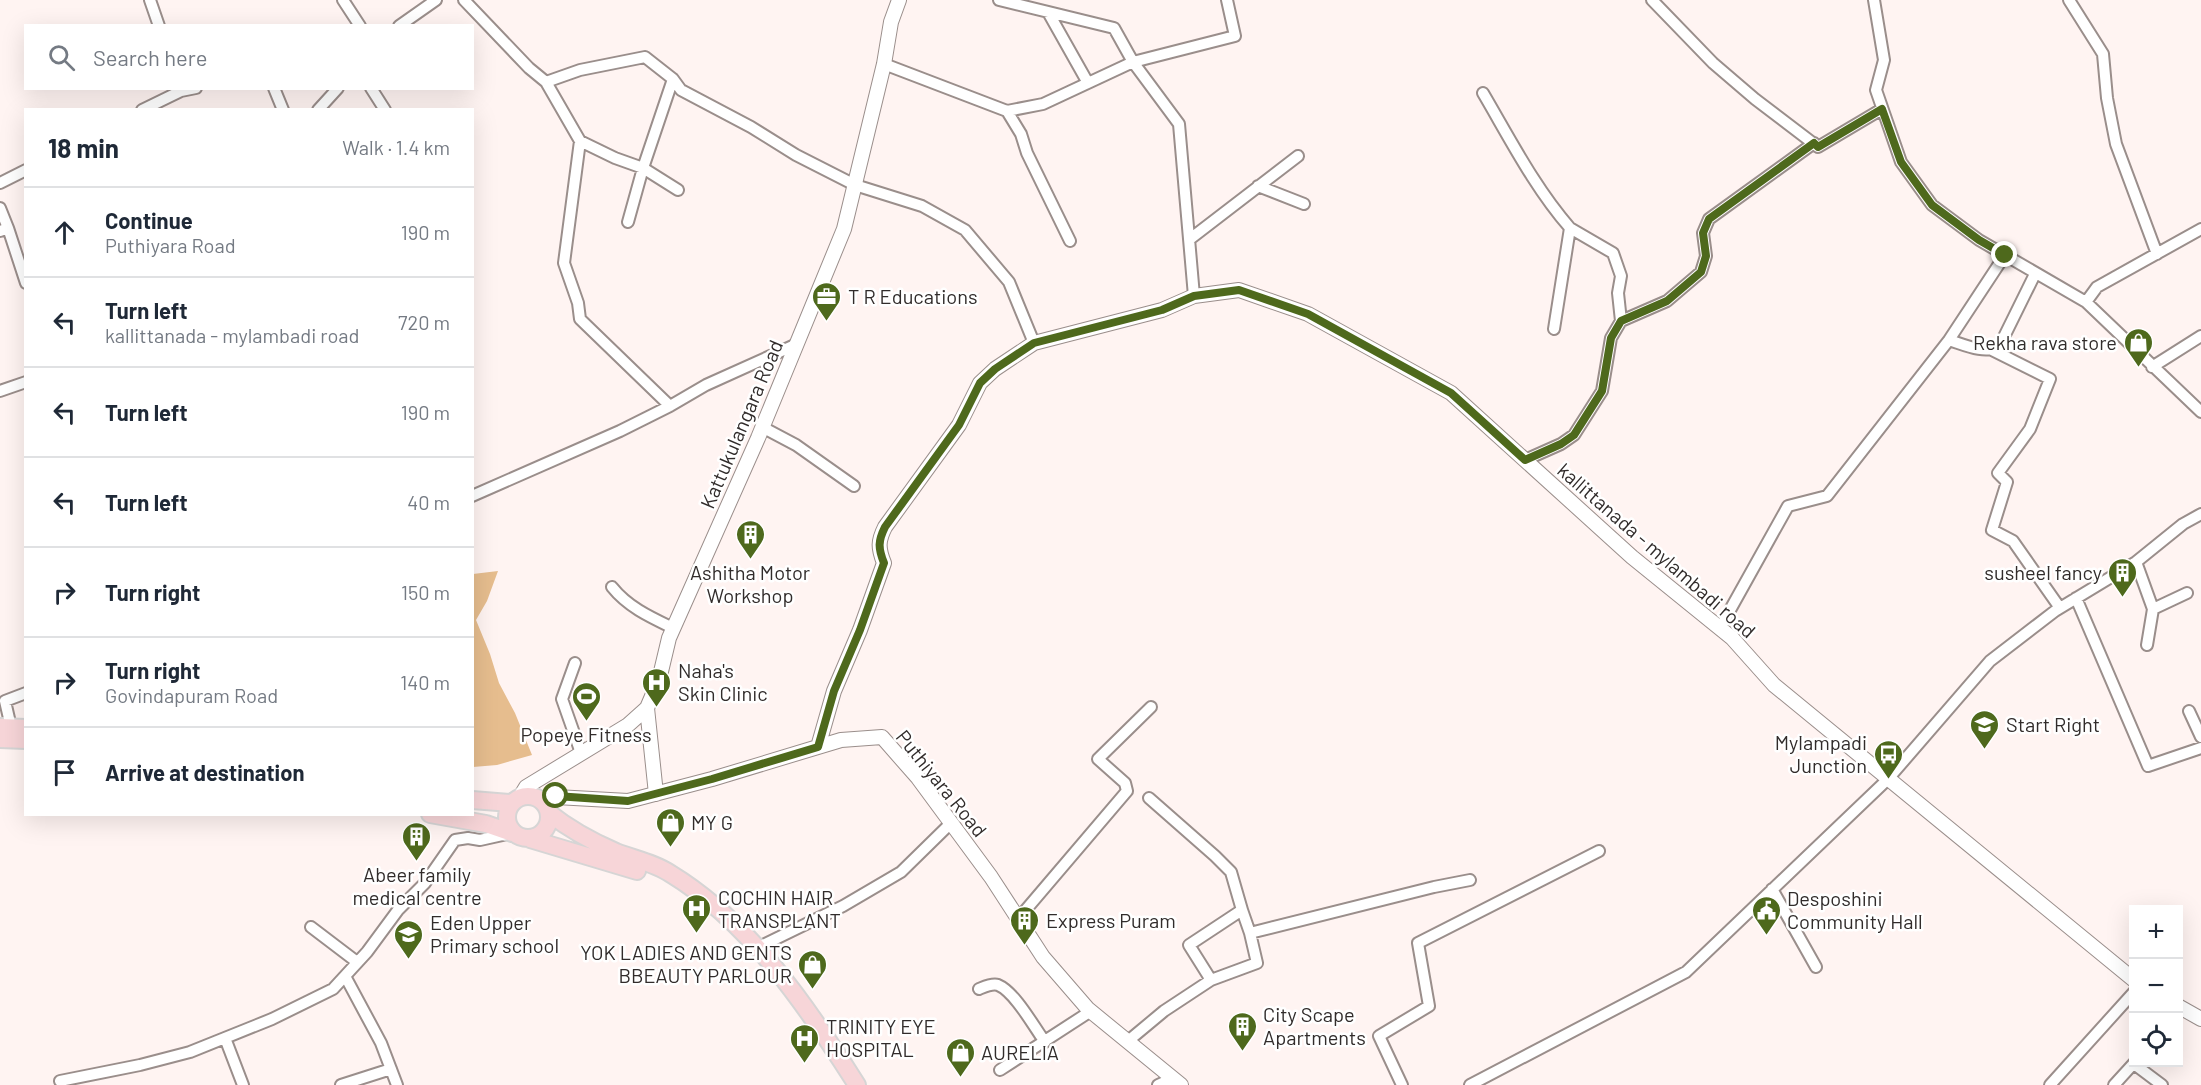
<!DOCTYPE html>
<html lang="en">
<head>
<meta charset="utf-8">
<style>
  :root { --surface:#fff; --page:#f2f2f3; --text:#1f2937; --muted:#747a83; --line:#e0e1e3 }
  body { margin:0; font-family:Barlow,sans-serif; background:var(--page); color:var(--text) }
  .controls { position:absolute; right:18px; bottom:18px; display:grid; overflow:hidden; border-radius:0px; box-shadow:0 6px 24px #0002 }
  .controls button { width:54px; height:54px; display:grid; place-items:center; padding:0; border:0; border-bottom:2px solid var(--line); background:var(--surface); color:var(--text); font:30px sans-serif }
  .stop { position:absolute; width:18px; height:18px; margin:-14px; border:4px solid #4e691c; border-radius:50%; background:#fff }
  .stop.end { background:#4e691c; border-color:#fff; box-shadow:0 2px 6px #0008 }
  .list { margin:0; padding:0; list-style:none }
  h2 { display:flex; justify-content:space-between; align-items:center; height:78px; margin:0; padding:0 24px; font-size:26px }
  h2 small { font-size:20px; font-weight:400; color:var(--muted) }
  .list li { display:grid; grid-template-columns:39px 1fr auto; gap:18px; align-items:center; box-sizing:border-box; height:90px; padding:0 24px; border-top:2px solid var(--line) }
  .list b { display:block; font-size:22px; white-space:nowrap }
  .list p { margin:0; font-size:20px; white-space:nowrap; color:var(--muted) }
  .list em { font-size:20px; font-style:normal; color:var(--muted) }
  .icon { flex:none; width:33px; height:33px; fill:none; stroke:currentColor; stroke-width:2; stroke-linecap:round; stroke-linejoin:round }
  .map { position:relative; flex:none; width:2201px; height:1085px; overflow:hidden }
  .search { position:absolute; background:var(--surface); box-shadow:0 6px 24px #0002; left:24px; top:24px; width:450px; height:66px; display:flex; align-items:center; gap:15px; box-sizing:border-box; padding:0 21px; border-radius:0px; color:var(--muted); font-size:22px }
  .panel { position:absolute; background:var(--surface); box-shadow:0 6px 24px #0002; left:24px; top:108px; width:450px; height:708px; border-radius:0px }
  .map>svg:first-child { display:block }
  .green { fill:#e6bd8e }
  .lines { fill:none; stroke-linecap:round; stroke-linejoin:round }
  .minor-casing { stroke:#9a8e8b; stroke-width:14 }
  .tertiary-casing { stroke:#9a8e8b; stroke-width:16 }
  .primary-casing { stroke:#d6d5d5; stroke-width:20 }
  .minor { stroke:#fff; stroke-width:10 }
  .tertiary { stroke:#fff; stroke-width:14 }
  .primary { stroke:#f7d5d8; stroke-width:16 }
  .route { stroke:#4e691c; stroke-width:8 }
  .labels { text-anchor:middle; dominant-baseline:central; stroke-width:5; stroke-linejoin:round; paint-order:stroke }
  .poi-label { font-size:20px; fill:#312c2b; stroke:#fff; text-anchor:start }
  .street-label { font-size:20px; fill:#312c2b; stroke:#fff }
</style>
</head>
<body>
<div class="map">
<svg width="2201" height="1085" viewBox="0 0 2201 1085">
  <rect width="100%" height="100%" fill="#fff4f2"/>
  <path class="green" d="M498,571l-11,30 -11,19 14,34 9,29 16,30 17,42 -35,10 -24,2v-193z"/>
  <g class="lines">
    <defs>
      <path id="minor" d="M150,0l9,26
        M343,0l17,26
        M464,0l65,68 17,14 34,59 35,17 28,10 35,22
        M999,0l115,28 19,34 46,62 15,172
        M1652,0l61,63 42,36 63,48 64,-38
        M1874,0l10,60 -8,30 25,72 31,43 47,35 107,62 115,110
        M2069,0l34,54 4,44 9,46 41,110
        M1048,12l40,71 45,-21 102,-26 -8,-36
        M399,26l37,-26
        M884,64l123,47 14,23 6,19 43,88
        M546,82l34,-12 65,-13 28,22 8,11 70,37 45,28 59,30 67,21 43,24 44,52 25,61
        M274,88l9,22
        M371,88l14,22
        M181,91l15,-3
        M1483,93c27,46 52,95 87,135l-16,101
        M142,110l39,-19 -1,-3
        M318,110l20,-22
        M1007,111l36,-7 45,-21
        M580,141l-16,122 14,40 2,16 90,87
        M0,183l26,-13
        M1258,186l46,18
        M0,208l8,20
        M628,222l15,-54 30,-89
        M1570,228l43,25 8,23 -3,17 3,28
        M0,231l8,-3 18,55
        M1190,239l108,-83
        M2086,302l11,-15 104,-58
        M1949,340c16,5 34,14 50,7l36,-73
        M1992,350l58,29 -20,50 -32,44 9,9 -15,48 21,11 47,67
        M2152,367l49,-31
        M0,391l26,-9
        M762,427l34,18 58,41
        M1525,460l36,-16 13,-9 28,-44 9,-53 10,-17 46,-20 34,-29 5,-16 -3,-23 6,-14 105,-76
        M472,496l148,-65 50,-25 36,-21 91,-41
        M2136,562l17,47 -6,36
        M612,587c16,20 38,30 61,41
        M2076,598l72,168 53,-18
        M2153,609l34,-16
        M1720,628l68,-122 39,-10 122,-156 56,-85
        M575,663l-13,36 19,54
        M2189,711l12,26
        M11,727l-6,-26 21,-8
        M1149,798l66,58 16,16 11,38
        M1772,889l44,78
        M1018,919l109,-128 -2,-8 -27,-24 53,-52
        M311,927l46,35
        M757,948l86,-42 58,-34 50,-49
        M345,976l36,67 16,42
        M1211,980l-22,-35 53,-35 8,23
        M979,989c5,-2 13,-6 19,-4 17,7 36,42 47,57
        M225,1038l18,47
        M1128,1041l36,-30 47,-31 46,-17 -7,-30 184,-46 36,-7
        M2134,1064l28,21
        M1000,1070l91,-59
        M60,1081l80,-16 50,-13 82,-33 61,-30 34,-37 31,-42 27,-27 30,-43 13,-2 12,2 32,-7
        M341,1085l50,-16
        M1158,1085l15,-7
        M1402,1085l-23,-49 50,-30 -11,-63 181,-92
        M1470,1085l216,-113 202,-193 102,-118 65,-50 81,-49 47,-38 18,-10
        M2050,1085l84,-93
        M2114,1085l21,-23"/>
      <path id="tertiary" d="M647,708l9,86
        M818,747l16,-56 26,-61 24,-67c-6,-15 -6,-22 1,-36l74,-102 21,-42 15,-14 39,-26 128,-33 32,-14 45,-6 69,24 143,79 181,164 100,81 42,47 360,295
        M520,797l6,-10 102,-62 19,-17 12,-28 10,-42 89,-200 86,-209 40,-165 7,-42 8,-22
        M540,799l16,-2 72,4 84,-22 129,-39 41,-3 36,41 73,99 52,80 45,52 93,76
        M2178,1006l23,13"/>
      <path id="primary" d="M0,727l26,1
        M0,739l26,1
        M507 817a21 21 0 1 1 42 0a21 21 0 1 1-42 0Z
        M472,800l39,3
        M549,813c20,16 44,29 67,39 18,7 39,11 55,22 79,48 137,134 186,211
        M430,814l56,10 26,9
        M530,839l107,32"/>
    </defs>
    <use href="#minor" class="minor-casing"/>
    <use href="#tertiary" class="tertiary-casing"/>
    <use href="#primary" class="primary-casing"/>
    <use href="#minor" class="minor"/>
    <use href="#tertiary" class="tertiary"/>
    <use href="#primary" class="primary"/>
  </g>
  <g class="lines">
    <path class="route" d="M556,796l72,5 84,-22 106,-32 16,-56 26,-61 24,-67c-6,-15 -6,-22 1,-36l74,-102 21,-42 15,-14 39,-26 128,-33 32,-14 45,-6 69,24 143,79 74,67 36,-16 13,-9 28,-44 9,-53 10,-17 46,-20 34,-29 5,-16 -3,-23 6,-14 105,-76 4,4 64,-38 19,53 31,43 47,35 26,15"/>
  </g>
  <defs>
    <symbol id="office-pin" viewBox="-11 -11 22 30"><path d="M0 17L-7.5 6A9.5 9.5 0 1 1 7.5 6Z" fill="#4e691c" stroke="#fff"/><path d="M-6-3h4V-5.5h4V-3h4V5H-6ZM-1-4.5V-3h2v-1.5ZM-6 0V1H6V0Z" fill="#fff"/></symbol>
    <symbol id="shop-pin" viewBox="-11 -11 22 30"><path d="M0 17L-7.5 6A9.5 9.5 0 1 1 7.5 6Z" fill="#4e691c" stroke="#fff"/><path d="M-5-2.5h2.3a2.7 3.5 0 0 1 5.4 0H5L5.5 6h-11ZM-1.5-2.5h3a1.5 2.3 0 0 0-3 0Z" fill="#fff"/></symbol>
    <symbol id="building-pin" viewBox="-11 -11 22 30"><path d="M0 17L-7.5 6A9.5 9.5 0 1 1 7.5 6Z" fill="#4e691c" stroke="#fff"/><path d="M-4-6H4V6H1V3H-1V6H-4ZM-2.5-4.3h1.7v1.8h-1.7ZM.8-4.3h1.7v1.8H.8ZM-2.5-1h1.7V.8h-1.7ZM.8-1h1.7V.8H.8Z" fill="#fff"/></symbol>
    <symbol id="hospital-pin" viewBox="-11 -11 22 30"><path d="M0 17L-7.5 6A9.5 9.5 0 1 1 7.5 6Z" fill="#4e691c" stroke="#fff"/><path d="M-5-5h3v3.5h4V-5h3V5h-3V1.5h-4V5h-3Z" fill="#fff"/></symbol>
    <symbol id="stadium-pin" viewBox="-11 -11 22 30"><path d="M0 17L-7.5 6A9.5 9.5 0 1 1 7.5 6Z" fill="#4e691c" stroke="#fff"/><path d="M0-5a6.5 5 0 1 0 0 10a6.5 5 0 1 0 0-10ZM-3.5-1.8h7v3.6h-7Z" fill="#fff"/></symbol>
    <symbol id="school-pin" viewBox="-11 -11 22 30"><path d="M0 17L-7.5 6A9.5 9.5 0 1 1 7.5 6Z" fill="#4e691c" stroke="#fff"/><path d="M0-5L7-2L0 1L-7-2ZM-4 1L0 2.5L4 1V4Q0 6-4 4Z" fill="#fff"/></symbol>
    <symbol id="bus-pin" viewBox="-11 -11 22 30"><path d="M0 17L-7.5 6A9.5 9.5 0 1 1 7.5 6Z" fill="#4e691c" stroke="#fff"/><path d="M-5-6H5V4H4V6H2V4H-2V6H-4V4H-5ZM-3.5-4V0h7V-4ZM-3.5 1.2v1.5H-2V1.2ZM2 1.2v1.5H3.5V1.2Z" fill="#fff"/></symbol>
    <symbol id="civic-pin" viewBox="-11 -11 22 30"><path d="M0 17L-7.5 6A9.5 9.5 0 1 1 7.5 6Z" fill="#4e691c" stroke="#fff"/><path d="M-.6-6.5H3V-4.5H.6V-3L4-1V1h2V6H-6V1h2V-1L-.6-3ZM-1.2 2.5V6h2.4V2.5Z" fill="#fff"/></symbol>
  </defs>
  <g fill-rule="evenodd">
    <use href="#office-pin" x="810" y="280" width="33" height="45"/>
    <use href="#shop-pin" x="2122" y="326" width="33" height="45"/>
    <use href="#building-pin" x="734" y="518" width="33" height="45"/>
    <use href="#building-pin" x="2106" y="556" width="33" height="45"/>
    <use href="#hospital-pin" x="640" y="666" width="33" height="45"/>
    <use href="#stadium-pin" x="570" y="680" width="33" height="45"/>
    <use href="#school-pin" x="1968" y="708" width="33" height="45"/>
    <use href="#bus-pin" x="1872" y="738" width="33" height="45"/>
    <use href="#shop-pin" x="654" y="806" width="33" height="45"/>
    <use href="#building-pin" x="400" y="820" width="33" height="45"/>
    <use href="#hospital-pin" x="680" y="892" width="33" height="45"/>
    <use href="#civic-pin" x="1750" y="894" width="33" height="45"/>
    <use href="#building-pin" x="1008" y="904" width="33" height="45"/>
    <use href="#school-pin" x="392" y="918" width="33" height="45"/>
    <use href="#shop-pin" x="796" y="948" width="33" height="45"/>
    <use href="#building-pin" x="1226" y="1010" width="33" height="45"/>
    <use href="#hospital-pin" x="788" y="1022" width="33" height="45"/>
    <use href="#shop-pin" x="944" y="1036" width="33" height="45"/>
  </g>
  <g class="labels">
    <g class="poi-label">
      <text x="848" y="296">T R Educations</text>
      <text x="2117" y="342" text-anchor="end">Rekha rava store</text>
      <text x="750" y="572" text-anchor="middle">Ashitha Motor<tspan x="750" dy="23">Workshop</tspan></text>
      <text x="2102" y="572" text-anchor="end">susheel fancy</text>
      <text x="678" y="670">Naha's<tspan x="678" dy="23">Skin Clinic</tspan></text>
      <text x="2006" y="724">Start Right</text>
      <text x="586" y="734" text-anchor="middle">Popeye Fitness</text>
      <text x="1867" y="742" text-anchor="end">Mylampadi<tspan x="1867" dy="23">Junction</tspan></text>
      <text x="691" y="822">MY G</text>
      <text x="417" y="874" text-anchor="middle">Abeer family<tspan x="417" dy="23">medical centre</tspan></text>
      <text x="718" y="897">COCHIN HAIR<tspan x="718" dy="23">TRANSPLANT</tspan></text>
      <text x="1787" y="898">Desposhini<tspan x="1787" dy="23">Community Hall</tspan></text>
      <text x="1046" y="920">Express Puram</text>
      <text x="430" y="922">Eden Upper<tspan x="430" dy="23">Primary school</tspan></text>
      <text x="792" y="952" text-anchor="end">YOK LADIES AND GENTS<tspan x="792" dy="23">BBEAUTY PARLOUR</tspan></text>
      <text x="1263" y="1014">City Scape<tspan x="1263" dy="23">Apartments</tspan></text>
      <text x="826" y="1026">TRINITY EYE<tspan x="826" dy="23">HOSPITAL</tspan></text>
      <text x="981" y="1052">AURELIA</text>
    </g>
    <g class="street-label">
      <text transform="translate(741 424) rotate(-67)">Kattukulangara Road</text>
      <text transform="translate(1657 550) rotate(41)">kallittanada - mylambadi road</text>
      <text transform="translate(942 783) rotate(51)">Puthiyara Road</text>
    </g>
  </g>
</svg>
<div class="controls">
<button>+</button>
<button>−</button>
<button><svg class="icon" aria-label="locate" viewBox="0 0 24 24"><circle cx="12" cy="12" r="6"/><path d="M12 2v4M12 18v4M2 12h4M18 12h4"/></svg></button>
</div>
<div class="stop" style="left:556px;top:796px"></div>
<div class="stop end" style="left:2005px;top:255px"></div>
<div class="search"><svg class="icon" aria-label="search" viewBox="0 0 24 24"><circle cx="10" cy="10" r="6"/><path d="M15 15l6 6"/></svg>Search here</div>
<section class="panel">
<h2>18 min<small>Walk · 1.4 km</small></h2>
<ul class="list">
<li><svg class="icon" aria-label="ahead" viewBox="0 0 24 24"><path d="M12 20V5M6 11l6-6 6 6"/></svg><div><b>Continue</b><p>Puthiyara Road</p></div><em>190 m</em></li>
<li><svg class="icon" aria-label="left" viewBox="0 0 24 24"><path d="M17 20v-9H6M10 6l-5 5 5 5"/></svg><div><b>Turn left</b><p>kallittanada - mylambadi road</p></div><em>720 m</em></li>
<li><svg class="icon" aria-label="left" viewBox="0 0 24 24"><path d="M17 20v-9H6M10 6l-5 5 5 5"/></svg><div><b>Turn left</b></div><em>190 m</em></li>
<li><svg class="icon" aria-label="left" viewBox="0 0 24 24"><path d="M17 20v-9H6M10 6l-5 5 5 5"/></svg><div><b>Turn left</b></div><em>40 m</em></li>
<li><svg class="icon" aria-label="right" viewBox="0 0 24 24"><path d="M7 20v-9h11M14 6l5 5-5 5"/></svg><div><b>Turn right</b></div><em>150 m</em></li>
<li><svg class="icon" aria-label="right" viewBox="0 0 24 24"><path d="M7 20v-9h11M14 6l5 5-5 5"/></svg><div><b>Turn right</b><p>Govindapuram Road</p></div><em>140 m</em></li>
<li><svg class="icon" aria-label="arrive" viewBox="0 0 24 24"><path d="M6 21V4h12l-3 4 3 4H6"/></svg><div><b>Arrive at destination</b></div></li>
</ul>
</section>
</div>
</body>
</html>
